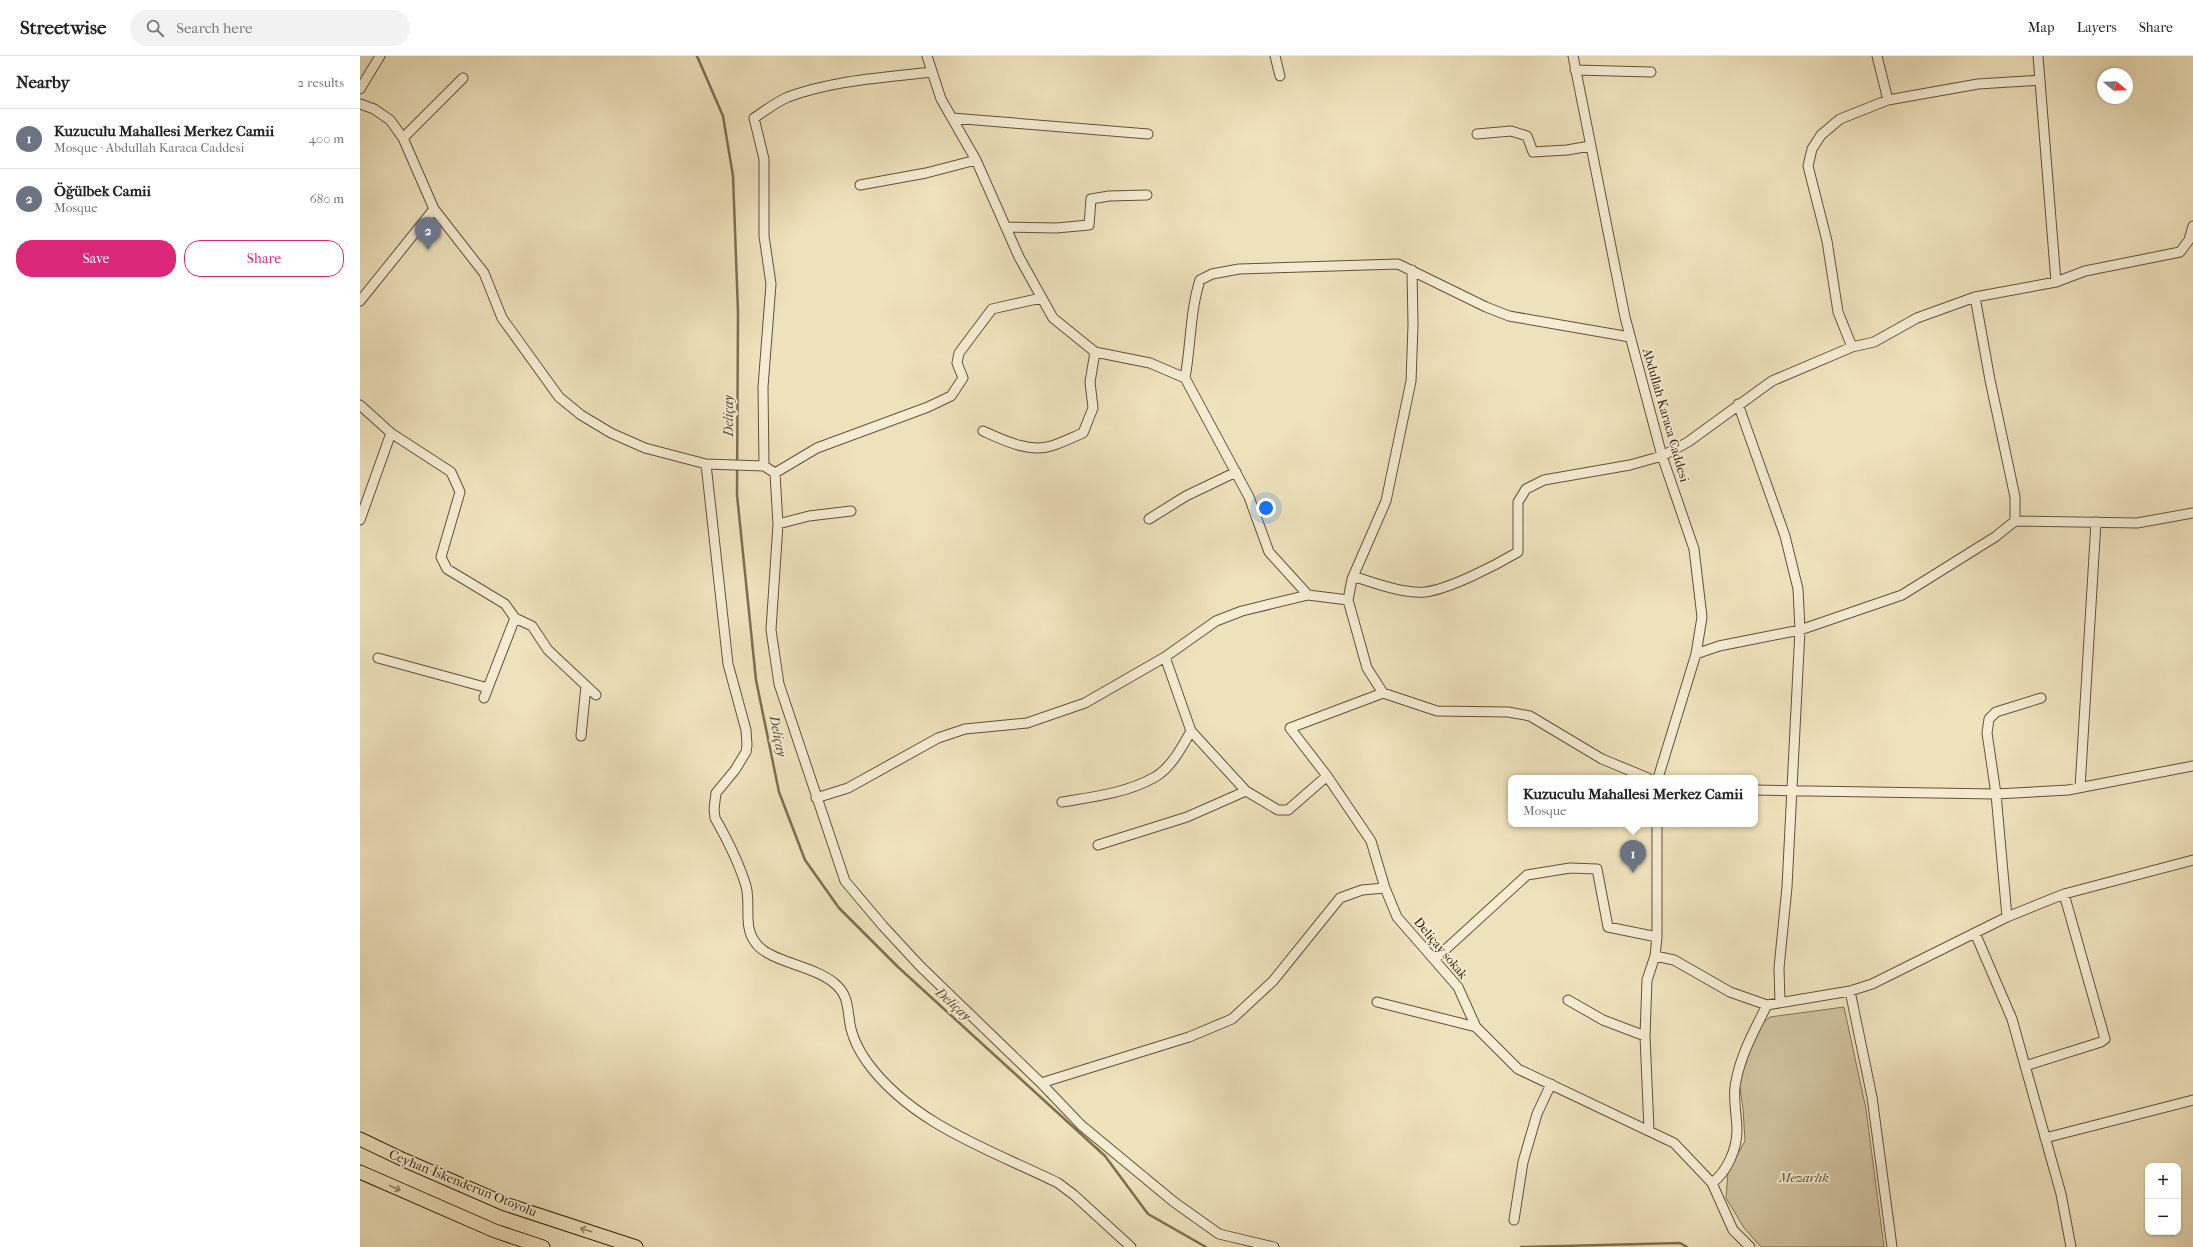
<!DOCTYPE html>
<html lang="en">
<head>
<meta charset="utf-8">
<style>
  :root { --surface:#fff; --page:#f2f2f2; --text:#222; --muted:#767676; --line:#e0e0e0; --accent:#db2777 }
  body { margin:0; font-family:"IM FELL French Canon",serif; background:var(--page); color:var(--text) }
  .controls { position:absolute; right:12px; bottom:12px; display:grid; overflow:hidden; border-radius:8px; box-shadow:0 1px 3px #0004 }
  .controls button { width:36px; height:36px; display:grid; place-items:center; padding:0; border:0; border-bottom:1px solid var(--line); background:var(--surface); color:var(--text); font:20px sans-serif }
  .compass { position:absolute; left:1737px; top:12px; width:36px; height:36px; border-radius:50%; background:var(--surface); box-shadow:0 1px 3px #0004; rotate:109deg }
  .you { position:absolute; left:906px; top:452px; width:14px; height:14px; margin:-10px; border:3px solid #fff; border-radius:50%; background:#1a73e8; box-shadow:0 0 0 6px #1a73e833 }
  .badge { display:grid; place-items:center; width:26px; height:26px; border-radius:50%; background:var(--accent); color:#fff; font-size:13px; font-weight:700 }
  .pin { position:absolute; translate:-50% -33px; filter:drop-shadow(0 1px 2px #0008) }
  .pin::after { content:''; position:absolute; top:21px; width:14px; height:12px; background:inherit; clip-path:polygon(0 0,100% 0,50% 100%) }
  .popup { position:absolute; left:1148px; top:719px; width:250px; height:52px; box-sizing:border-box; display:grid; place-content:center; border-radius:8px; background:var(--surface); filter:drop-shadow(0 1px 3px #0005); font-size:13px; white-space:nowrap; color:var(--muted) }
  .popup b { font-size:15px; color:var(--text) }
  .popup::after { content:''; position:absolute; left:50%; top:100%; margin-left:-8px; border:8px solid transparent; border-top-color:var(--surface) }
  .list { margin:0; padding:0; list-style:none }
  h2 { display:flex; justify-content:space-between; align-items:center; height:52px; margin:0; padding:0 16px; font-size:17px }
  h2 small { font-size:13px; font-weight:400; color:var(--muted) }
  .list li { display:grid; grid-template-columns:26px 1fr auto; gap:12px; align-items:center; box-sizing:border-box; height:60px; padding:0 16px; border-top:1px solid var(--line) }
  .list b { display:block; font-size:15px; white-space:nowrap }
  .list p { margin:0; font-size:13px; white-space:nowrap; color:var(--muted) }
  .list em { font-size:13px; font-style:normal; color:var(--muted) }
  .actions { display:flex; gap:8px; padding:12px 16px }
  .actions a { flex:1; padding:9px 0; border:1px solid var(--accent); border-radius:16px; text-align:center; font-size:14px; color:var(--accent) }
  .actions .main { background:var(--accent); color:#fff }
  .icon { flex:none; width:22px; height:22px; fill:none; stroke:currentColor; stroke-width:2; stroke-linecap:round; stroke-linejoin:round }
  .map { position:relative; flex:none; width:1833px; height:1191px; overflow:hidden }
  header { display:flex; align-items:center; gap:24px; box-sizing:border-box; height:56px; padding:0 20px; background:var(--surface); border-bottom:1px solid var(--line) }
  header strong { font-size:19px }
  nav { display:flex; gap:22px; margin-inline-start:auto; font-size:14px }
  .search { width:280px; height:36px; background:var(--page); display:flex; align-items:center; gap:10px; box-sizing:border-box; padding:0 14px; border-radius:22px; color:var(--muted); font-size:15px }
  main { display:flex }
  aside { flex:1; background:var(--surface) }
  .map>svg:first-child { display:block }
  .green { fill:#cec19e; stroke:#817255 }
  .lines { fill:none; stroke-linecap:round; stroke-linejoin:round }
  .stream { stroke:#7e6e52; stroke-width:2.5 }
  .minor-casing { stroke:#625238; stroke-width:11 }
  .highway-casing { stroke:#34220c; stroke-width:15 }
  .minor { stroke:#f4ecd3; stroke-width:9 }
  .highway { stroke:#eee2bc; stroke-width:13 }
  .oneway { stroke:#918264 }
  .labels { text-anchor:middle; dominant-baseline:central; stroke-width:3.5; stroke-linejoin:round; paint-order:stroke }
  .street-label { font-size:13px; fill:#34220c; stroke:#f4ecd3 }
  .park-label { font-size:13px; font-style:italic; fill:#5a4a30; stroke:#f4ecd3 }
  .water-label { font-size:14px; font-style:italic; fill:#5f4e35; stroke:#f4ecd3 }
</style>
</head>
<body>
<header>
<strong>Streetwise</strong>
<div class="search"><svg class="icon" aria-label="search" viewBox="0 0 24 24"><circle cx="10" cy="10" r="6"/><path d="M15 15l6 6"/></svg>Search here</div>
<nav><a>Map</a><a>Layers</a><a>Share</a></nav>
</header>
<main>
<aside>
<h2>Nearby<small>2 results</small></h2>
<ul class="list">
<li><span class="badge" style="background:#6b7280">1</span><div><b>Kuzuculu Mahallesi Merkez Camii</b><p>Mosque · Abdullah Karaca Caddesi</p></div><em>400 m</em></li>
<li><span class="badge" style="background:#6b7280">2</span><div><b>Öğülbek Camii</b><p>Mosque</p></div><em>680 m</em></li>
</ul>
<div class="actions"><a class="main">Save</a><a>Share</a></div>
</aside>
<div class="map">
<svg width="1833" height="1191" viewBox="0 0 1833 1191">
  <rect width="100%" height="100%" fill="#eee2bc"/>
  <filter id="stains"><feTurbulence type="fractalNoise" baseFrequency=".005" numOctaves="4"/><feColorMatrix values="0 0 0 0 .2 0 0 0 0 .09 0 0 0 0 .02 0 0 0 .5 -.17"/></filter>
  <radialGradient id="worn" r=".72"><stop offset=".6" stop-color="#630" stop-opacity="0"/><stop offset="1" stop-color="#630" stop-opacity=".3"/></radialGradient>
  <path class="green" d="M1484,951l22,102 18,138h-123l-17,-19 -18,-30 2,-27 17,-30 -2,-33 -4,-26 19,-55 12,-10z"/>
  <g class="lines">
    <path class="stream" d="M337,0l26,60 10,60 5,136 -1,183 19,185 23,112 26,68 34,48 59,59 207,189 43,58 58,33
      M1161,1191l159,-4 7,4"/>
    <defs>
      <path id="minor" d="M567,0l14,43 35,61 43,97 34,61 42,34 55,11 35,15 64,119 20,55 39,43 40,5
        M915,0l5,20
        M1213,0l52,261 37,139 32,93 8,68 -6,37 -38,124
        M1517,0l11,44
        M1678,0l18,226
        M1215,14l76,2
        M0,33l20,-33
        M0,48l14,5 16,11 13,18 31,71 50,64 18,45 57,79 22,18 30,18 34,15 61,16 58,2 11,7 42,-25 111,-41 23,-11 12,-18 -6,-15 2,-10 33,-44 49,-11
        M592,62l196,16
        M1117,78l34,-3 16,5 6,16 34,-2 23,-4
        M43,82l60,-60
        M500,129l66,-12 50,-13
        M646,171l50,1 33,-3 2,-26 18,-3 38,-1
        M1052,214l1,55 -2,56 -25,120 -34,78 -4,21 19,68 16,25 54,18 71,1 22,4 72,43 46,19
        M1615,241l15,83 25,117v24
        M0,245l74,-92
        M1492,291l-14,-35 -11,-71 -19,-75 4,-17 9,-14 19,-16 48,-19 90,-16 62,-4
        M825,322c6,-33 5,-67 15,-98l12,-6 27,-5 159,-5 88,43 23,9 121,21
        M1378,348l47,132 13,53 2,41 -13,257 -8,81 1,34
        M0,349l31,28 60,39 9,20 -19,65 6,12 58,35 10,14
        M623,375c20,9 46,22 68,15 11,-3 22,-9 32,-13l10,-25 -3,-26 5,-30
        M346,408l22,200 18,66 1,15 -1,7 -11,18 -19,23 -2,16 1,9c12,21 24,45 31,68 5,18 -3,40 9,56 13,20 58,23 79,41 16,12 13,29 17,46 3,12 9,23 16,33 46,63 124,88 191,121l16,12 57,52
        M404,410l-1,-79 8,-103 -7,-48v-77l-10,-41c11,-7 22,-16 34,-21 45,-17 96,-19 143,-25
        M415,417l3,51 -7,106 8,54 66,197 38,45 37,40 121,117 40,42 93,77 45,32 55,13
        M789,463l37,-23 50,-24
        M0,464l31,-87
        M418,468l31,-8 42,-5
        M992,523l7,-1c18,6 47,16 66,14 25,-3 71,-27 93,-40v-50l8,-13 18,-9 86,-15 32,-9 26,-14 84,-61 80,-34 22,-5 43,-24 58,-21 81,-15 29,-11 95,-19 9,-12 4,-14
        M1336,598l23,-8 81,-16 102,-35 93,-58 20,-16 122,2 56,-10
        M805,601l26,74 55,60 32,19h10l39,-34
        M18,602l110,30
        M1023,637l-93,35 37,48 44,65 14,47 12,29 61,70 18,40 42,42 156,74 38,40 21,47 17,17
        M124,642l31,-80 17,8 16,24 48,45
        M221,680l5,-50
        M1720,732l16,-266
        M1395,734l241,4 72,-4 125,-24
        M456,742l32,-10 90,-50 27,-9 62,-6 58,-20 80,-46 51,-36 26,-10 66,-16
        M702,746c31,-5 65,-9 93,-25 16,-9 27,-30 36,-46
        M738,789l89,-28 59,-26
        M1647,861l-11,-123 -9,-61 2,-14 7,-7 45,-14
        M1615,877l37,86 49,175 10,53
        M1295,900l19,4 56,32 37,13 83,-14 22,-7 135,-67 57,-23 129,-34
        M1075,903l92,-84 43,-7 27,1 11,58 49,10
        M1490,935l22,106 20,150
        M1208,944l35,20 42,16
        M1017,946l99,25
        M1665,1010l76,-24 4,-3 -41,-145
        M681,1027l148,-46 43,-18 41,-38 67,-83 22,-8 23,-2
        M1289,1074l-4,-94 2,-56 8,-24 2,-19v-113
        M1685,1082l148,-38
        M1352,1127c15,-11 25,-34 25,-53 0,-16 -5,-33 -1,-49 5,-27 19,-52 31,-76
        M1154,1164l9,-58 14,-48 14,-30"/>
      <path id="highway" d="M0,1083l44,21 101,44 131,43
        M0,1116l135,59 48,16"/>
    </defs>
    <use href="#minor" class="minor-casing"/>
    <use href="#highway" class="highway-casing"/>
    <use href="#minor" class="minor"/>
    <use href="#highway" class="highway"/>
  </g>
  <defs><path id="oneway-shaft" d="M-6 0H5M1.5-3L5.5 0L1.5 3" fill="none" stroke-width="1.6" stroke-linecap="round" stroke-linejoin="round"/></defs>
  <g class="oneway">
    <use href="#oneway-shaft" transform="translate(35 1132) rotate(24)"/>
    <use href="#oneway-shaft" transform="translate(226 1174) rotate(-162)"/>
  </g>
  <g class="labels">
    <g class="street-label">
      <text transform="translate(1306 359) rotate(74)">Abdullah Karaca Caddesi</text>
      <text transform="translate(1081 892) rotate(50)">Deliçay sokak</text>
      <text transform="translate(103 1127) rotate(22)">Ceyhan-İskenderun Otoyolu</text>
    </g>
    <g class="park-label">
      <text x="1444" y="1121">Mezarlık</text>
    </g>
    <g class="water-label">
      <text transform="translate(368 360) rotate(-90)">Deliçay</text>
      <text transform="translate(418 680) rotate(79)">Deliçay</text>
      <text transform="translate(593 948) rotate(42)">Deliçay</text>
    </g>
  </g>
  <rect width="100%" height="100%" filter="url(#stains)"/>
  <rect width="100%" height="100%" fill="url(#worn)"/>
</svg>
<div class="controls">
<button>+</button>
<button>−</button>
</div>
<svg class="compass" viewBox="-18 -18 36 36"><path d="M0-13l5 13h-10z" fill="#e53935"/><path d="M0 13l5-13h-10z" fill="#767676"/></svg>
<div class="you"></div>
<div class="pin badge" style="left:1273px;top:817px;background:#6b7280">1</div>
<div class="popup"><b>Kuzuculu Mahallesi Merkez Camii</b>Mosque</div>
<div class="pin badge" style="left:68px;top:194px;background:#6b7280">2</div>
</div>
</main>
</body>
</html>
